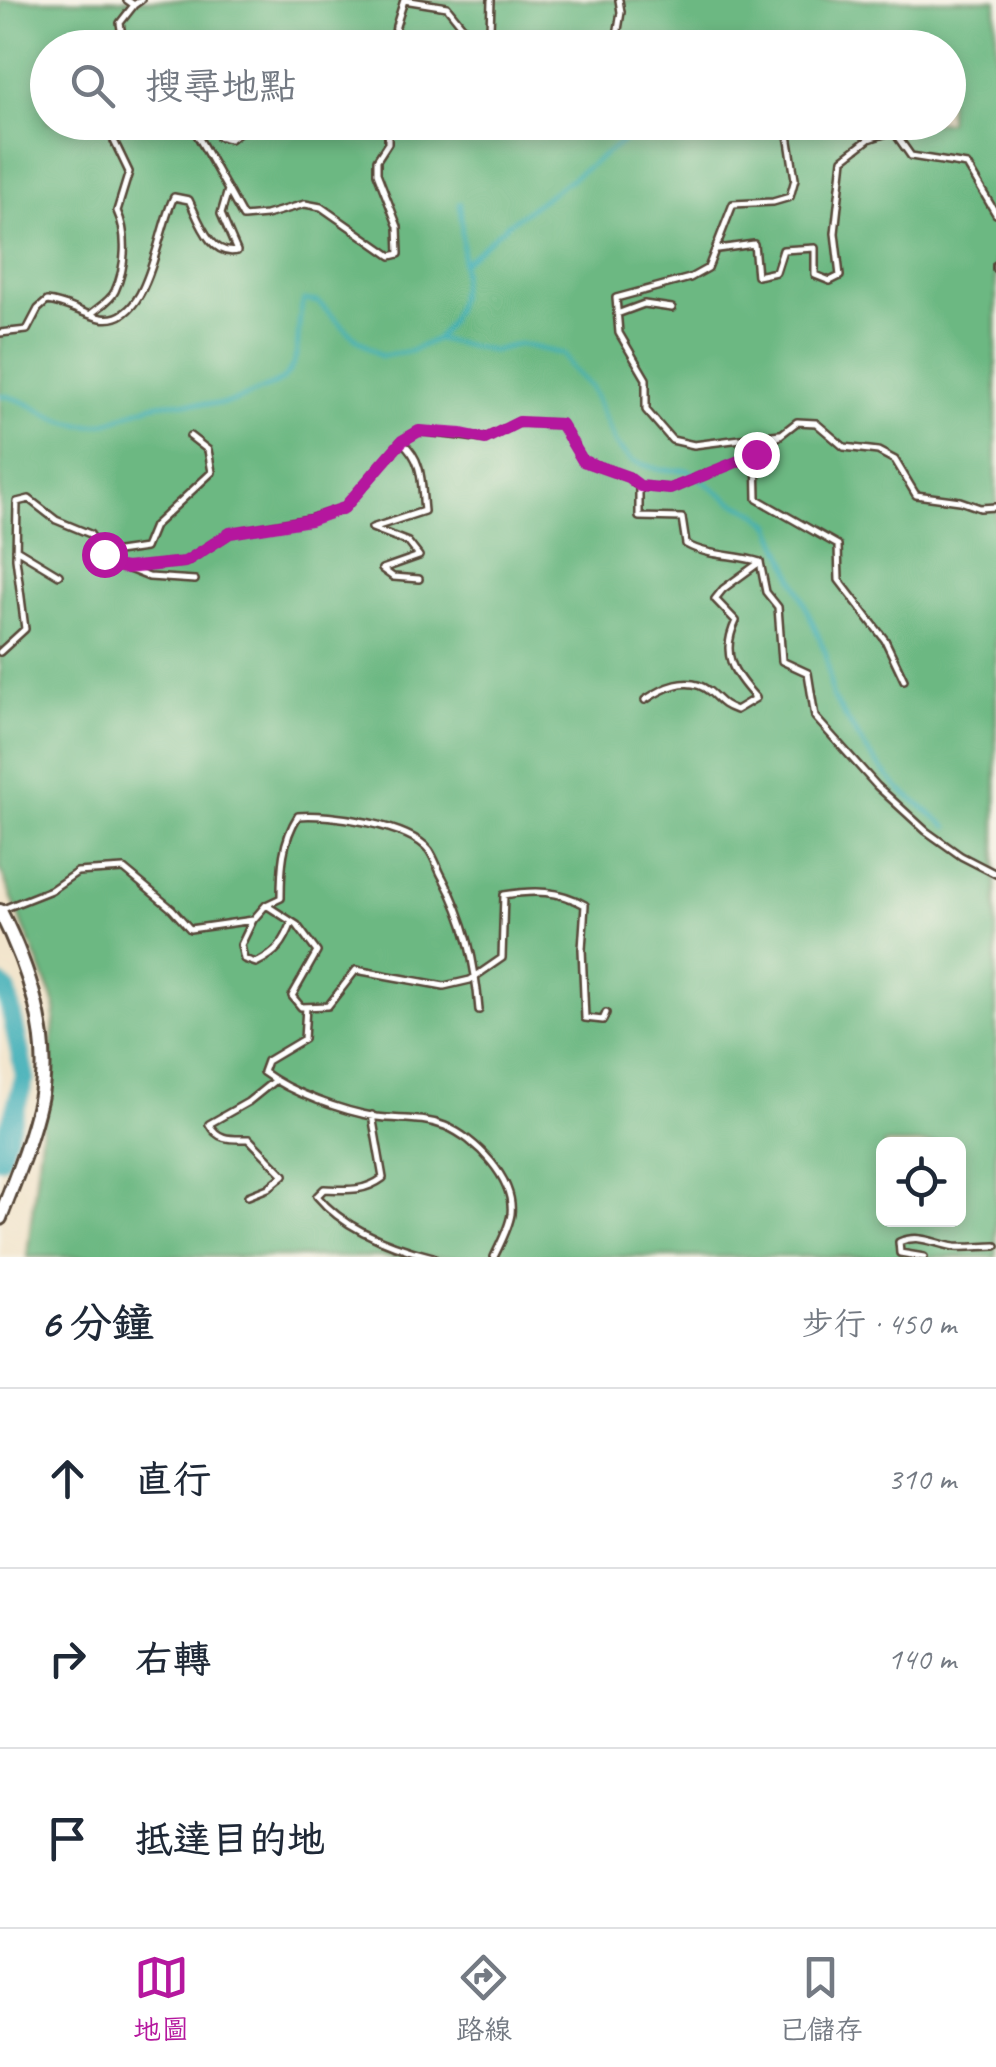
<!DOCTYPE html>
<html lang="zh-TW">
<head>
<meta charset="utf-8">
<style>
  :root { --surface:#fff; --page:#f2f2f3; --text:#1f2937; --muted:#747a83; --line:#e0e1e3; --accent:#b5179e }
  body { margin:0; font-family:Caveat,"LXGW WenKai TC",sans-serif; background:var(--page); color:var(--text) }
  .controls { position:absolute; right:30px; bottom:30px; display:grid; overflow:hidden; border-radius:15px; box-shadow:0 5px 15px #0003 }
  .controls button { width:90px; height:90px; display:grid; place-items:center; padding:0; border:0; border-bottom:2px solid var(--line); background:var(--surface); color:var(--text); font:50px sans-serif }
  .stop { position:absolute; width:30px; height:30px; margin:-22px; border:8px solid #b5179e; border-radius:50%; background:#fff }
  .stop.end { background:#b5179e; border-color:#fff; box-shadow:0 2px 10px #0008 }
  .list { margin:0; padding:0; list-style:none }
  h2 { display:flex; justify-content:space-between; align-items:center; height:130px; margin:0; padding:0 40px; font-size:42px }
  h2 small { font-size:32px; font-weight:400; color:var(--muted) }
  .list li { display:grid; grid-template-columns:65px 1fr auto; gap:30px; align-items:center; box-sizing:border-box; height:180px; padding:0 40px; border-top:2px solid var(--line) }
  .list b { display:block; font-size:38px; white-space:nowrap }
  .list em { font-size:32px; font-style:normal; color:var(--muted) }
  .icon { flex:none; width:55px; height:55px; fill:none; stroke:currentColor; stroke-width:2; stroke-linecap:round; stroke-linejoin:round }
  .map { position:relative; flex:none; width:996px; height:1257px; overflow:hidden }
  .search { position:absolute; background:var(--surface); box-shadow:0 5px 15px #0003; left:30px; right:30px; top:30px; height:110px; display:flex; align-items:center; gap:25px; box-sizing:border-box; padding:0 35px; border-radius:55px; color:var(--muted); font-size:38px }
  .sheet { height:670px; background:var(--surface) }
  nav { display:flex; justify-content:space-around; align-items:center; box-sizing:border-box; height:140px; border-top:2px solid var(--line); background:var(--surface); font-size:28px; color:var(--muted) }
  nav a { display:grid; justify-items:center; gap:5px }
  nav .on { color:var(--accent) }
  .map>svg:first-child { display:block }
  .forest { fill:#6cb882; stroke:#547150; stroke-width:2.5; fill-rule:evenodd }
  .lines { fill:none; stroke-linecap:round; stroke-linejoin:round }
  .stream { stroke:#3daeb7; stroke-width:4 }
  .river { stroke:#3daeb7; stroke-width:20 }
  .service-casing { stroke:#564638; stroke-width:10 }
  .tertiary-casing { stroke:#564638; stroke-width:18 }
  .service { stroke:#fff; stroke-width:5 }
  .tertiary { stroke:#fff; stroke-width:12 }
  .route { stroke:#b5179e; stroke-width:12 }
</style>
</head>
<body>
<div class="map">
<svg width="996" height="1257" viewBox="0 0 996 1257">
  <rect width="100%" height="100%" fill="#f7f3e8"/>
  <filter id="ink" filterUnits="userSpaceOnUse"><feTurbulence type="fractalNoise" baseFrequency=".01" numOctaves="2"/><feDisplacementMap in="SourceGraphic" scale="20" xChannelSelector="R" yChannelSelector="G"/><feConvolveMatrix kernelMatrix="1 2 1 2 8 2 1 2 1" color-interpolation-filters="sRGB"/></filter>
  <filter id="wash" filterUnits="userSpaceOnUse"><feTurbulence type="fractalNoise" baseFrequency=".0048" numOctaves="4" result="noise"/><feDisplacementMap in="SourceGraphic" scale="40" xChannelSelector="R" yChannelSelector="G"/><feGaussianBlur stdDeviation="2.25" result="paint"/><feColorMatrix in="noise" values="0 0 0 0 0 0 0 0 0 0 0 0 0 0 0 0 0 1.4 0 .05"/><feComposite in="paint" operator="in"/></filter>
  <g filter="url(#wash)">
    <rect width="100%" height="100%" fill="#f2e4cb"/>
    <path class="forest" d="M0,0h996v1257h-969l29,-251 -56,-137zM48,48h900v74h-900zM884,1144h74v76h-74z"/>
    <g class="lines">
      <path class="stream" d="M462,264l46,-40 142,-102
        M436,339c34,-33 27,-92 24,-136
        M0,395c31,4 53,29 86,30 26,2 47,-17 72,-21 19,-4 35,0 54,0 18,1 35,-8 51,-15 6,-2 15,-5 20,-10 23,-23 10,-53 21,-79l14,2 35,34 28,20 30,-5 25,-12 57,12 26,-7 44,10 9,15 19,19 25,57 16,16 28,9h28l43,31 27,13 13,11 55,129 6,42 35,55 31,37 50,39"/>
      <path class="river" d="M0,985l7,7 18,85 -25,81"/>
    </g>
  </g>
  <g filter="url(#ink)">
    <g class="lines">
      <defs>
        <path id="service" d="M127,0l7,5 7,-5
          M124,48l-4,-25 14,-18
          M393,48l3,-22 8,-26 43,7 20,25 23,-1 1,-31
          M472,48l2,-16
          M615,48l6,-36 -2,-12
          M193,122l3,11 32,57
          M217,122l1,14 12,3 13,-10
          M887,122l24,34 56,9 29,49
          M718,249l36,-5 3,32 19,-4 7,-22 32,-2v27l15,6 10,-5 -5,-43 8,-74 26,-20 24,-8
          M996,265v4
          M92,313c7,-6 19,-13 23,-22 11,-24 13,-57 2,-80l12,-39 -24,-50
          M617,314l27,-10 28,4
          M0,333l27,-3 11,-21 9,-8c20,2 35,13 54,17 49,9 56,-90 73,-121l15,3c10,20 21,57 48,51l-16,-37 7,-24 15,27 23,-2 39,-11 16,3 70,49 8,-2 -1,-27 -21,-54v-13l11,-17v-21
          M780,434l-86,11 -22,-5 -26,-30v-31l-27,-46 -3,-35 74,-20 18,-10 25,-64 40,-2 17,-5 5,-18 -9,-57
          M402,442c22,19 19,42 22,69l-52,17 36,14 11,14 -37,13 11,8 26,2
          M756,454l1,45 81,46 1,35 46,60 19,40
          M639,486v31l43,1 4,26c23,13 50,10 74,18l6,30 12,15 4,54 26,12 7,44 62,69 49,45 35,25 35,18
          M16,549l43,26
          M104,554l41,-6 9,-22 58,-54 -4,-22 -18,-14
          M129,569l20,8 46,3
          M0,652l25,-23 -9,-71 1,-56 12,-3 27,21 34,14 20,31 16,3 59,-6 45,-29 80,-14 34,-11 58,-67 17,-10 66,8 34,-17 42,2 22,37 45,16 11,9 31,3 86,-35 41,-32 19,1 28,24 34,4 17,9 21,35 44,6 20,7 16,-1
          M645,700c18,-12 43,-25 64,-9 12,10 11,13 27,19l20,-12c-23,-25 -36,-44 -20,-77l-21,-22 8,-10 37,-27
          M266,905l15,-7c0,-30 1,-57 17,-82 31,-3 111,9 131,34 6,8 9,20 14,28 23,43 32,84 36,132
          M3,909l48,-19 26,-18 47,-3 48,40 18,20 63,-9 13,-15 31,20 20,27 -25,44 9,11 27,-1 28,-36 88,16 26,-6 32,-22 2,-63c30,-5 54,-5 81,10l-3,44 3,69 18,2 3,-7
          M253,920l-12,25 3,14 12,4c21,-10 28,-20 36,-41
          M306,1007l-2,32 -37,22 -4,11c28,21 79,39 114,45 23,3 45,0 68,9 30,12 70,53 66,88 -2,14 -11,30 -17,43
          M372,1115l11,63c-19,14 -36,12 -59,11l-7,7c28,34 75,51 116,61
          M248,1196l20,-8 16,-13 -35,-36c-18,0 -31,2 -40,-15l39,-22 26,-21
          M924,1257l-24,-4 -1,-11c21,-9 35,2 56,5 13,1 28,-1 41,-1"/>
        <path id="tertiary" d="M0,911c28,55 53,127 40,189 -9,41 -25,79 -40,118"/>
      </defs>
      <use href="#service" class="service-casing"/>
      <use href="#tertiary" class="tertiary-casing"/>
      <use href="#service" class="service"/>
      <use href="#tertiary" class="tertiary"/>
    </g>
  </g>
  <g class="lines" filter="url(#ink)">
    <path class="route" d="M104,554l6,11 16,3 59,-6 45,-29 80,-13 34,-12 58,-67 17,-10 43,3 23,5 34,-17 42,2 22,37 45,16 12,9 30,3 86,-35"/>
  </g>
</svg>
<div class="controls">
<button><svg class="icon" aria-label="locate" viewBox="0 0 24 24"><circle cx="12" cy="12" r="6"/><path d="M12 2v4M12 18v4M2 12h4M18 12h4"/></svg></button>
</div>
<div class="stop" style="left:104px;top:554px"></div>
<div class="stop end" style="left:756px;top:454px"></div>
<div class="search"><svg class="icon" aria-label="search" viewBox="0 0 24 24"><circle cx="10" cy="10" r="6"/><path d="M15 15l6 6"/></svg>搜尋地點</div>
</div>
<section class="sheet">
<h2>6 分鐘<small>步行 · 450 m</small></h2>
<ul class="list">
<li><svg class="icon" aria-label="ahead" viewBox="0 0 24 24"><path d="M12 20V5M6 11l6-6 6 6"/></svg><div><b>直行</b></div><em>310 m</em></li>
<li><svg class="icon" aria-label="right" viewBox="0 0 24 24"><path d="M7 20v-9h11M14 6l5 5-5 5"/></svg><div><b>右轉</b></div><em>140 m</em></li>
<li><svg class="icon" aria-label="arrive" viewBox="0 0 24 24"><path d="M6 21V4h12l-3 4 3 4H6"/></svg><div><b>抵達目的地</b></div></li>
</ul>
</section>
<nav>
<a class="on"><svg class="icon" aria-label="map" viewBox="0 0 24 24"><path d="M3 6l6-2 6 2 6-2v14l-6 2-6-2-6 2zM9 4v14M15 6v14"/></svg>地圖</a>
<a><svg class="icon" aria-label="directions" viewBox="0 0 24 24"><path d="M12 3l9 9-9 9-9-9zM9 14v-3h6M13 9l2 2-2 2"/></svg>路線</a>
<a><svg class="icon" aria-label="saved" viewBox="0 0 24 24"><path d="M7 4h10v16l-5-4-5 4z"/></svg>已儲存</a>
</nav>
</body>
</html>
